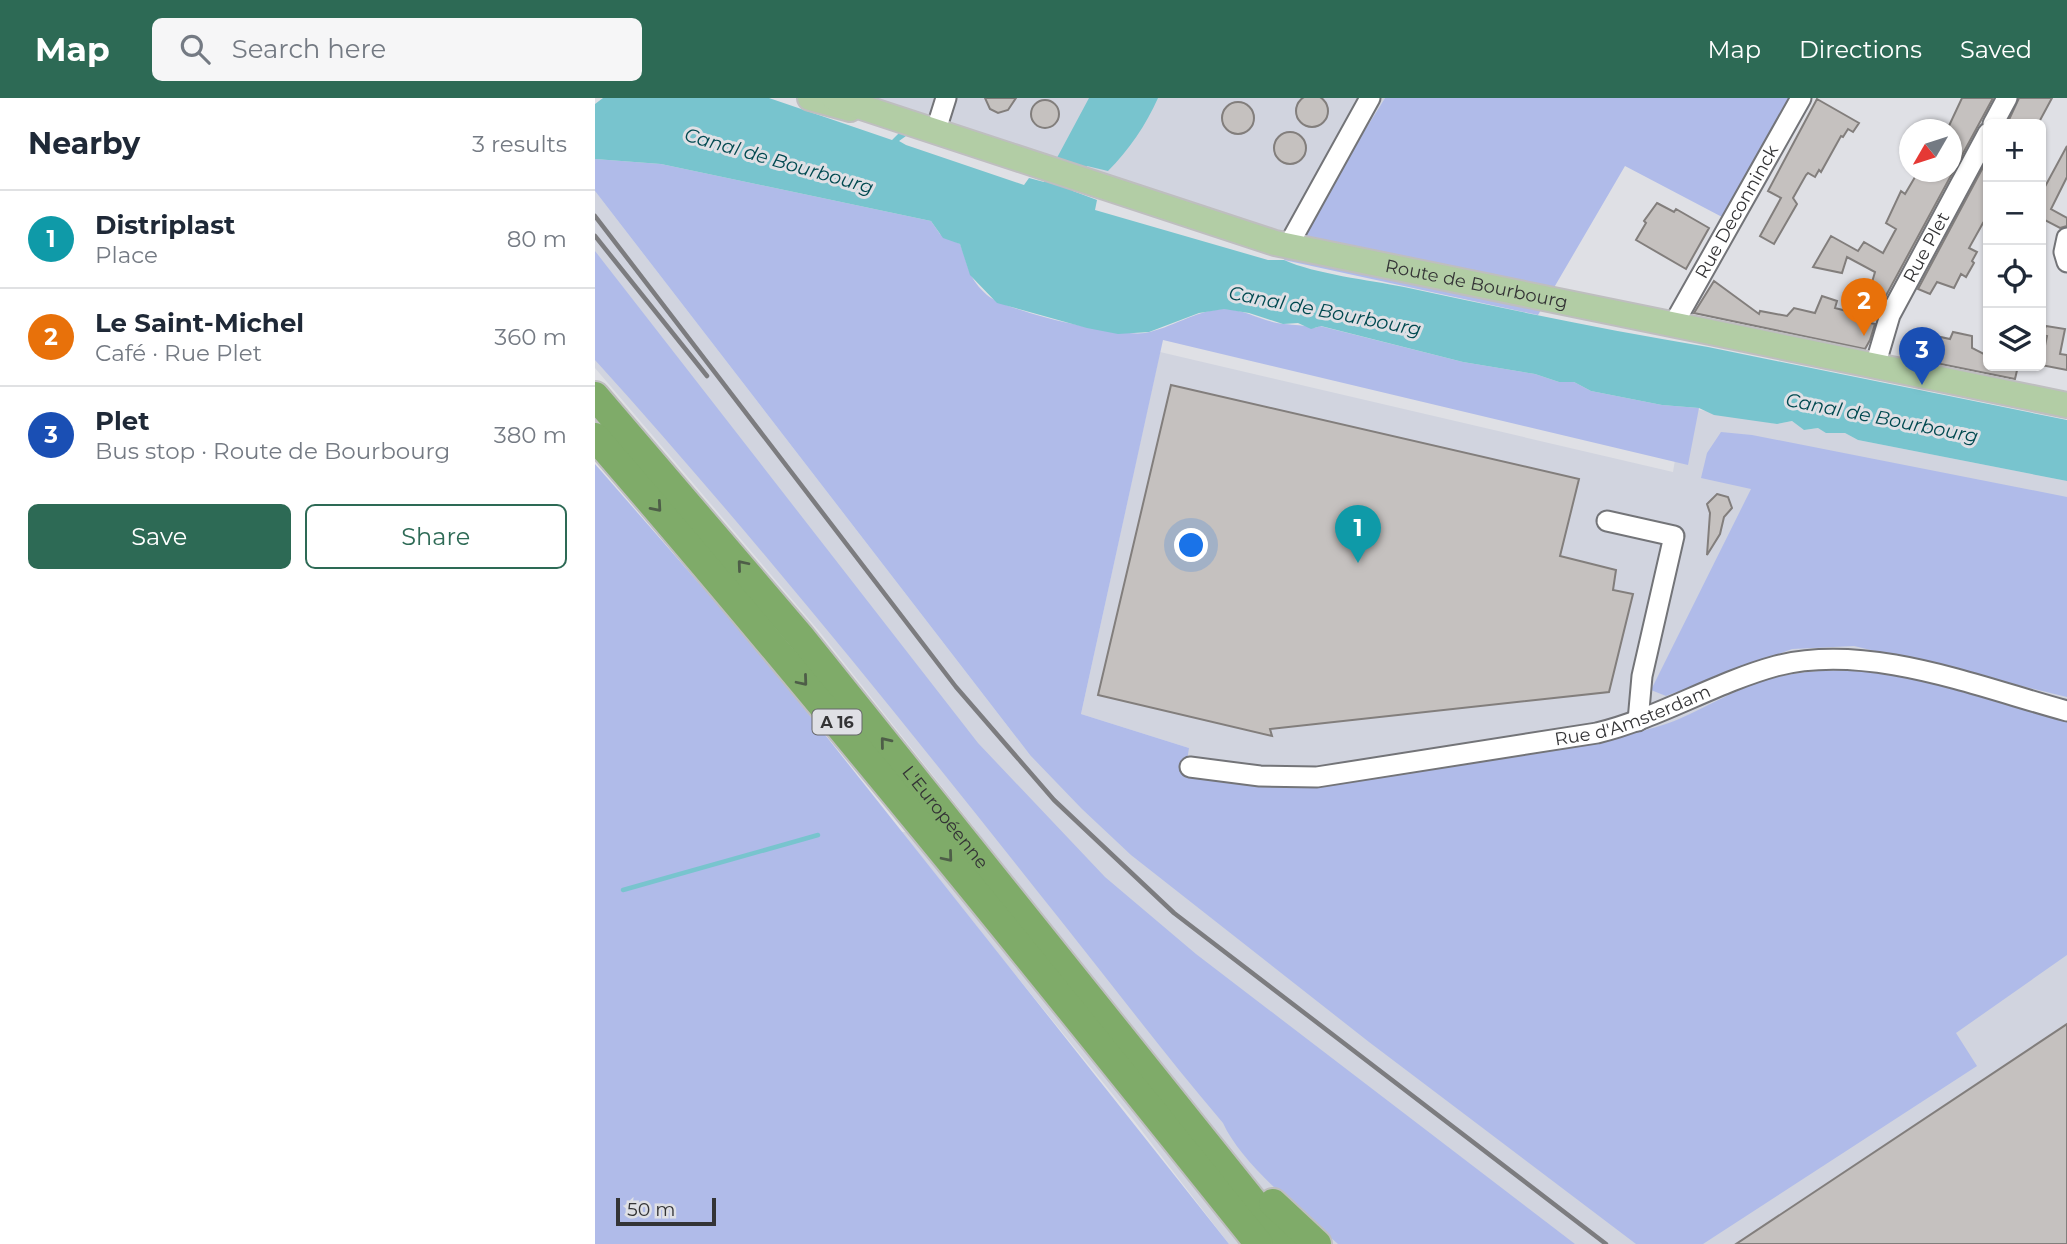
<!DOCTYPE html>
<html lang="en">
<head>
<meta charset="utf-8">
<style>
  :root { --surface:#fff; --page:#f6f6f7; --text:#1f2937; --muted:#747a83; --line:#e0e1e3; --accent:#2d6a55 }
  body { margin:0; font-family:Montserrat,sans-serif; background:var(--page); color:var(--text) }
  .controls { position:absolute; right:21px; top:21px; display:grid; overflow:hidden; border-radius:10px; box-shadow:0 2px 5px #0004 }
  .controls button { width:63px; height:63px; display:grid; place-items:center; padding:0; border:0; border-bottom:2px solid var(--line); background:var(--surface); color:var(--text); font:35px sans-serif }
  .compass { position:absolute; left:1304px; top:21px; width:63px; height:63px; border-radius:50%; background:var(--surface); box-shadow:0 2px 5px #0004; rotate:231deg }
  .scale { position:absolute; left:21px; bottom:18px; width:100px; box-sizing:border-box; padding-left:7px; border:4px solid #343436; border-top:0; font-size:19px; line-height:24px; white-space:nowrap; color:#343436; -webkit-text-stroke:5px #dfe0e5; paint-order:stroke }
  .you { position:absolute; left:597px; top:448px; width:24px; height:24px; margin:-18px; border:5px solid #fff; border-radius:50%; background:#1a73e8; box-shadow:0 0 0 10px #1a73e833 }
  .badge { display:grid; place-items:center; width:46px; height:46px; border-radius:50%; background:var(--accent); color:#fff; font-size:23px; font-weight:700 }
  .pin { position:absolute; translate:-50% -58px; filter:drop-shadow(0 2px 4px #0008) }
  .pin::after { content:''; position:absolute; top:37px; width:24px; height:21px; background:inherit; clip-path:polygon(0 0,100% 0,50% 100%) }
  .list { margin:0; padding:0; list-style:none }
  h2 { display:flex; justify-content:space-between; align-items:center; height:91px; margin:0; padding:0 28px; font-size:30px }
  h2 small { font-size:23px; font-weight:400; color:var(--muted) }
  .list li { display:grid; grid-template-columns:46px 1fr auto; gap:21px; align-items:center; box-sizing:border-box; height:98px; padding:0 28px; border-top:2px solid var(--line) }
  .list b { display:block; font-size:26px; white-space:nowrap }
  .list p { margin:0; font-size:23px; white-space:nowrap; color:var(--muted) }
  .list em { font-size:23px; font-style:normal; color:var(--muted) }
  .actions { display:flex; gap:14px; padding:21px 28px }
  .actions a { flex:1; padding:16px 0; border:2px solid var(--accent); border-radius:10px; text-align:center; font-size:24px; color:var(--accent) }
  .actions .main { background:var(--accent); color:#fff }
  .icon { flex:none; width:38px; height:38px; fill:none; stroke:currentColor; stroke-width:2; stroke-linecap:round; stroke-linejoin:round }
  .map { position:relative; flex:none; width:1472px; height:1146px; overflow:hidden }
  header { display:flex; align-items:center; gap:42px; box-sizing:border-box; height:98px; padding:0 35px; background:var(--accent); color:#fff }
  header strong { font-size:33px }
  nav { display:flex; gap:38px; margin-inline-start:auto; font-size:24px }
  .search { width:490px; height:63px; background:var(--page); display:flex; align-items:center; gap:18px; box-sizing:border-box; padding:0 24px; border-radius:10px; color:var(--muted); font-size:26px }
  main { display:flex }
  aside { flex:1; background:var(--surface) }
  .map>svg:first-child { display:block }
  .built { fill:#d1d4df }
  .green { fill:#b0bbe9 }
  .water { fill:#78c4ce }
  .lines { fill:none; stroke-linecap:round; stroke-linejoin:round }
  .stream { stroke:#78c4ce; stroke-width:4.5 }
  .building { fill:#c5c1bf; stroke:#827e7c; stroke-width:2 }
  .minor-casing { stroke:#737478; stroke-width:23 }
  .major-casing { stroke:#bebebf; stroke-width:28 }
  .highway-casing { stroke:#bebebf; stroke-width:32 }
  .minor { stroke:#fff; stroke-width:19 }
  .major { stroke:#b2cda5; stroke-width:24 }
  .highway { stroke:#7fab69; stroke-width:28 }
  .rail { stroke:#7c7c7f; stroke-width:4.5 }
  .oneway { stroke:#4e5e48 }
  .labels { text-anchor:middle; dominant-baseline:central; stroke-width:6; stroke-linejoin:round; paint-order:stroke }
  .shield { fill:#dfe0e5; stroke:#67686a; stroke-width:2 }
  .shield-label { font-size:16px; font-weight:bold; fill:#343436 }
  .street-label { font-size:18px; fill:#343436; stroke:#dfe0e5 }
  .water-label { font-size:19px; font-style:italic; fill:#004950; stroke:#dfe0e5 }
</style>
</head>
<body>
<header>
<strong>Map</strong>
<div class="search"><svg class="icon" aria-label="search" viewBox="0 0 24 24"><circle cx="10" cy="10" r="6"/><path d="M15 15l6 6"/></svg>Search here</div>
<nav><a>Map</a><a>Directions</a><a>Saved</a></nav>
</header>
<main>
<aside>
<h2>Nearby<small>3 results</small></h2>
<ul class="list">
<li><span class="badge" style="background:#0f9aa8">1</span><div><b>Distriplast</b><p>Place</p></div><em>80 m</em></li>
<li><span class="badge" style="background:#e8710a">2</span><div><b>Le Saint-Michel</b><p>Café · Rue Plet</p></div><em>360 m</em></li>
<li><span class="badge" style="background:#1a4fb4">3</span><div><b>Plet</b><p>Bus stop · Route de Bourbourg</p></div><em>380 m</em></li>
</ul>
<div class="actions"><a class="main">Save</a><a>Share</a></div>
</aside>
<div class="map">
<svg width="1472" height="1146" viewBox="0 0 1472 1146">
  <rect width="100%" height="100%" fill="#dfe0e5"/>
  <path class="built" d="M262,0h528l-87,141z
    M0,93l435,564 159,-7 -108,-34 79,-362 513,120 11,-65 93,17 15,-3 12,9 14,-2 27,5 13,7 209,41v763h-838l-97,-126 -233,-286 78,-1 -159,-201 -223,-262z"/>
  <path class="green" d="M790,0h409l-70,120 -99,-52 -87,149 -254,-55z
    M0,61l66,5 270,57 9,13 20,10c9,21 6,32 27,51 20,17 130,42 158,38 27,-5 49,-22 77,-24 22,-1 40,13 62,15 11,1 19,1 31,4l5,-2 143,36 72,12 24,8h15l17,9 71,14 37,3 -11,57 -525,-125 -82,374 108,34 -4,25 70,11 67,3 306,-52c17,-5 35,-9 51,-16 29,-13 58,-30 87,-39 101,-29 204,15 301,42v233l-111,78 21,33 -274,178h-67l-267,-202 -238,-187 -49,-46 -52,-54 -435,-564z
    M0,153l383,492 127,134 91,77 379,290h-237c-35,-31 -96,-79 -115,-121 -57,-67 -110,-137 -165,-206 -150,-189 -301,-378 -463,-557z
    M1126,334l31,3 315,62v200l-213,-51 -62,3 -126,47 -15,-6 100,-201 -50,-11 6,-25z
    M0,366l166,190 468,590h-634z"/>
  <path class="water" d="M8,0h166l123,42 7,-7 7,3 -7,5 7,4 118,40 5,-7 15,4 45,-84h69c-12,27 -29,52 -50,73l-21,-5 -14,25 24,9 -2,10 173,50h16c31,14 85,20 120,27 101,22 203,43 304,60l359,73v61l-209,-41 -13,-7h-19l-8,-5 -14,2 -12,-9 -15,3 -63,-9 -15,-7 -37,-3 -71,-14 -17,-9h-15l-24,-8 -72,-12 -142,-36 -10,3 -13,-6 -15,1 -34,-11 -25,-4 -25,4 -50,19 -31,2 -31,-6 -90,-25 -27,-28 -10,-31 -17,-6 -12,-17 -270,-57 -66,-5v-55z"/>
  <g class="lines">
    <path class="stream" d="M28,792l195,-55"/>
  </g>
  <path class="building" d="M701 13a16 16 0 1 1 32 0a16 16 0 1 1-32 0Z
    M390,0h31l-8,12 -10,3 -8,-4z
    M1367,0h31l-111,205 -14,-7 7,-24 -28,-15 -5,16 -29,-6 18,-31 27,15 6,-9 19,11 13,-24 -10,-6 15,-32 4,3 13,-22h33v-42h-4z
    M1424,0h33l-14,26h-31z
    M1222,1l42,24 -6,9 -5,-3 -5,8 -2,-1 -20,36 -2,-2 -4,7 -7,-4 -2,2 -13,23 4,6 -23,40 -14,-8 21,-38 -13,-7z
    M436 16a14 14 0 1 1 28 0a14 14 0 1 1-28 0Z
    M627 20a16 16 0 1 1 32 0a16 16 0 1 1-32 0Z
    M679 50a16 16 0 1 1 32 0a16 16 0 1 1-32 0Z
    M1472,48v31l-16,32 16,9v8l-7,2 -15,-8 -4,8v-34z
    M1393,60v68l-5,-3 -14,25 8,4 -5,9 2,2 -8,14 -5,-3 -7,14 -17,-6 -7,12 -12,-5z
    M1062,105l17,9 2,-3 33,19 -23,41 -50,-29 10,-17 -2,-2z
    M1119,183l45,33 1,-3 27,5 7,-8 21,5 7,-17 15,5 -2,7 27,7 -1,6 14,3 -5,16 -5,9 -171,-36z
    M1451,228l19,3 -5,25 7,1v15l-26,-5 6,-29 -5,-1z
    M1318,233l37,8 3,-7 19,4v12l16,8v10h30l-3,13 -114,-23 4,-16z
    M576,287l408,94 -19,77 56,14 -3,20 20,4 -24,98 -339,37 2,7 -174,-41z
    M1122,396l11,3 4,11 -8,9 -4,17 -13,21 3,-42 -3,-9z
    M1472,926v220h-331z"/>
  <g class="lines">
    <defs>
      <g id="minor">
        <path d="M1398,26l14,-26"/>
        <path d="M340,35l11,-35"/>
        <path d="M1472,140l-3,14 3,10"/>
        <path d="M693,148l82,-148"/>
        <path id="s1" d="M1078,227l128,-227"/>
        <path id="s2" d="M1280,268l15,-51 98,-182"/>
        <path d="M1012,423l67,15 -32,140 -4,45"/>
        <path id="s3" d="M595,669l70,9 57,1 280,-44c62,-15 117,-50 179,-67 92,-24 202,21 291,45"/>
      </g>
      <g id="major">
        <path d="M215,0l40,11"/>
        <path id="s4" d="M239,0l441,145 792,162"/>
      </g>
      <g id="highway">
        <path id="s5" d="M0,298l205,240 487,608"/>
        <path d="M0,339c228,264 446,535 664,807"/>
        <path d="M678,1105l44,41"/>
      </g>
    </defs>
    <use href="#minor" class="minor-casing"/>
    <use href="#major" class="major-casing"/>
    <use href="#highway" class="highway-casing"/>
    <use href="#minor" class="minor"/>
    <use href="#major" class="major"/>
    <use href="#highway" class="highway"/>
    <path class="rail" d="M0,118l361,471 98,113 120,113 432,331
      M0,138l112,140"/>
  </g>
  <defs><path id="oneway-chevron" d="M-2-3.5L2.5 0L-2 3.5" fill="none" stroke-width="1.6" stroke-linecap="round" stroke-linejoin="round" transform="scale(1.75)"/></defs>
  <g class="oneway">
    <use href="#oneway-chevron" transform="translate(62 409) rotate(49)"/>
    <use href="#oneway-chevron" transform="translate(147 467) rotate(-130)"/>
    <use href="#oneway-chevron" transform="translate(208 583) rotate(50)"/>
    <use href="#oneway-chevron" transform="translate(290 644) rotate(-129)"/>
    <use href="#oneway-chevron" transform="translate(353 759) rotate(50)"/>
  </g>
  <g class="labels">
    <rect class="shield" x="217.5" y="611.5" width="49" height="25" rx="5"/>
    <g class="shield-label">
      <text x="242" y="624">A 16</text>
    </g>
    <g class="street-label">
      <text stroke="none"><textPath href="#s1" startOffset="130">Rue Deconninck</textPath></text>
      <text stroke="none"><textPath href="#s2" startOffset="130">Rue Plet</textPath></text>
      <text stroke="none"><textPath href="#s4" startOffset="670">Route de Bourbourg</textPath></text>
      <text stroke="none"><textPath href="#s3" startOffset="450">Rue d'Amsterdam</textPath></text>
      <text stroke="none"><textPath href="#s5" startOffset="548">L'Européenne</textPath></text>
    </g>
    <g class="water-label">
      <text transform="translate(184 63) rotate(16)">Canal de Bourbourg</text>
      <text transform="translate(730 213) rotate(11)">Canal de Bourbourg</text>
      <text transform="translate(1287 320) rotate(11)">Canal de Bourbourg</text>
    </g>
  </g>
</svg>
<div class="controls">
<button>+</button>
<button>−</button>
<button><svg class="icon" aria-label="locate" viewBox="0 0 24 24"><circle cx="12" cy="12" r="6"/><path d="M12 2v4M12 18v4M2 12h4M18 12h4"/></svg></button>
<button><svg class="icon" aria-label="layers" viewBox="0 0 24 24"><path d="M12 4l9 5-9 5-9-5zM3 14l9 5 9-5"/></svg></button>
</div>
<svg class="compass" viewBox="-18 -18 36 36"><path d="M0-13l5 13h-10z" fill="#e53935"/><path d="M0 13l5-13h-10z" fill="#747a83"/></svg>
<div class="scale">50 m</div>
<div class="you"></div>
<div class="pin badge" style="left:763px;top:465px;background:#0f9aa8">1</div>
<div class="pin badge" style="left:1269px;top:238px;background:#e8710a">2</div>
<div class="pin badge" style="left:1327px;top:287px;background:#1a4fb4">3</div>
</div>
</main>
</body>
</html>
